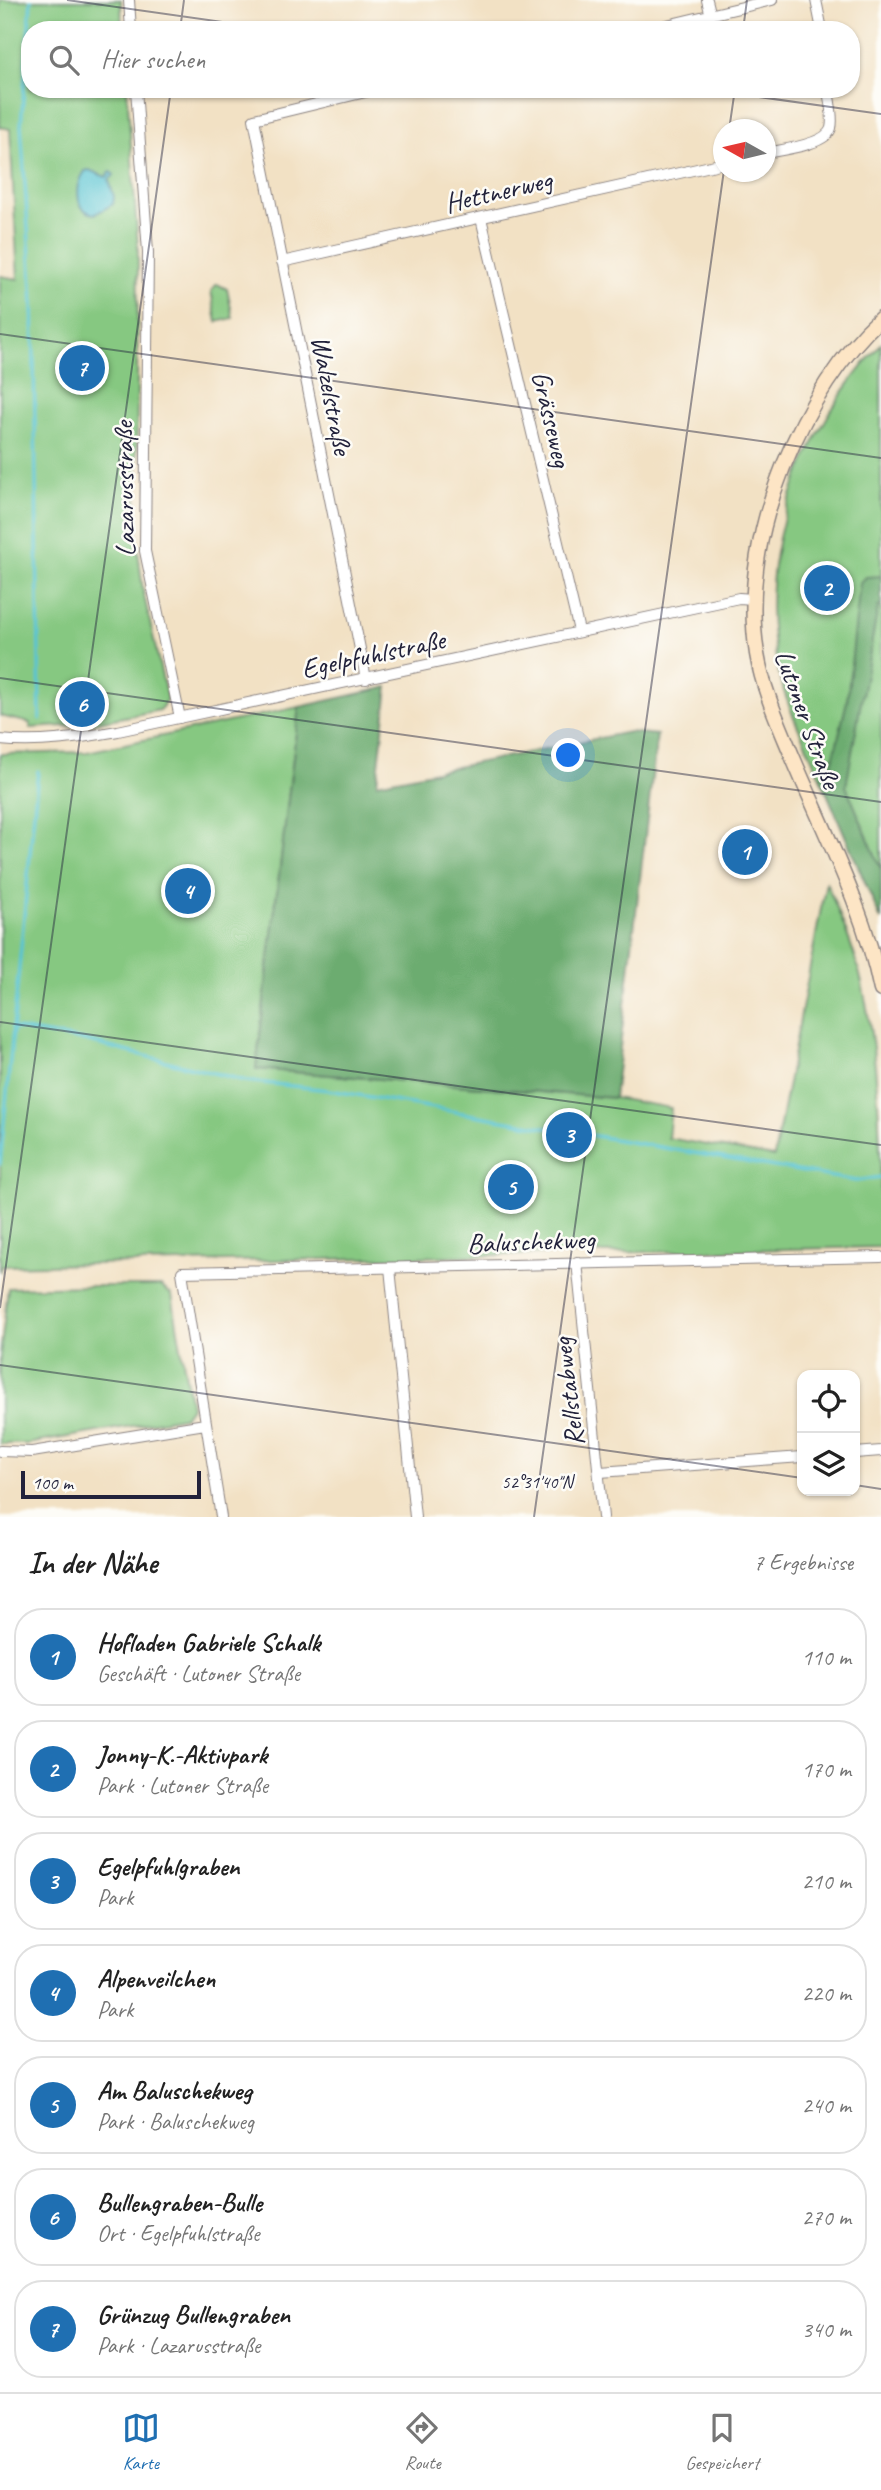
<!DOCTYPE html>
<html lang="de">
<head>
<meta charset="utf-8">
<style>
  :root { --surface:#fff; --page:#f2f2f2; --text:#222; --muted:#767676; --line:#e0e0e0; --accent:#1f6fb2 }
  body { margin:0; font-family:Caveat,sans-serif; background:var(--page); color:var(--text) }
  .controls { position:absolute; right:21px; bottom:21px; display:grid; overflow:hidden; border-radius:14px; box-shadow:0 2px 5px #0004 }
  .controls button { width:63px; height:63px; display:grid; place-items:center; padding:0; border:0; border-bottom:2px solid var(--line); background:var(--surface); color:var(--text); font:35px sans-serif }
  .compass { position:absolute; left:713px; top:119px; width:63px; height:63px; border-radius:50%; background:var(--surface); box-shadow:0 2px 5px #0004; rotate:278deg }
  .scale { position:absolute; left:21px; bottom:18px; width:180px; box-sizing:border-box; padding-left:7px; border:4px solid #22223b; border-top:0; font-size:19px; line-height:24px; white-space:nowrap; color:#22223b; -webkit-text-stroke:5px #fdfcf7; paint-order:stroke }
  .you { position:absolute; left:569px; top:756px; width:24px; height:24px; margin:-18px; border:5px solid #fff; border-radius:50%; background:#1a73e8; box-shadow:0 0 0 10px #1a73e833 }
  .badge { display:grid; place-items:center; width:46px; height:46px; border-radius:50%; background:var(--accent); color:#fff; font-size:23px; font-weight:700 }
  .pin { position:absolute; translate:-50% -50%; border:4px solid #fff; box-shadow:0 2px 7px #0006 }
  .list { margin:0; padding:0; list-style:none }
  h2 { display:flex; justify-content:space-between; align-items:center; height:91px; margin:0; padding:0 28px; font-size:30px }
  h2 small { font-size:23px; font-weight:400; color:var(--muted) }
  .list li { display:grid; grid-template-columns:46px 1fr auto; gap:21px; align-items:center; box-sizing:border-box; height:98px; margin:0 14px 14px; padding:0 14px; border:2px solid var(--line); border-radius:28px }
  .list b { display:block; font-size:26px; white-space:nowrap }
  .list p { margin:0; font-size:23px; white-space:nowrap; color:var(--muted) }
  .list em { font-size:23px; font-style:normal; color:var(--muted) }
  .icon { flex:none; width:38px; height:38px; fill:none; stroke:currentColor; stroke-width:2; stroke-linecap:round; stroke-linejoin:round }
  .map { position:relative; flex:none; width:881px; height:1517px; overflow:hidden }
  .search { position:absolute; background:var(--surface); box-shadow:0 2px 5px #0004; left:21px; right:21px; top:21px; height:77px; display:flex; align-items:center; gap:18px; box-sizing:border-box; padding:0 24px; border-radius:28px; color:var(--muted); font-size:26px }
  .sheet { height:875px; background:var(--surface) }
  nav { display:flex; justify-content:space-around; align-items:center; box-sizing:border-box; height:98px; border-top:2px solid var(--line); background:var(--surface); font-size:19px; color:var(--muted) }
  nav a { display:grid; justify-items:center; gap:4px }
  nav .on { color:var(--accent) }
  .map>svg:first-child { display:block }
  .green { fill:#86c881; stroke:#54755e; stroke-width:2 }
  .forest { fill:#6cac6f; stroke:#476755; stroke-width:2 }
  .water { fill:#59c4d3; stroke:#3e7387; stroke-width:2 }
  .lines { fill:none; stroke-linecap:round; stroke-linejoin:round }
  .stream { stroke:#59c4d3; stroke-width:3.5 }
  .street-casing { stroke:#8a8280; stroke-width:12 }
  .secondary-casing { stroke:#8a8280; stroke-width:17 }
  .street { stroke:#fff; stroke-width:10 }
  .secondary { stroke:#fde5c5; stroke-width:14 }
  .ticks { fill:none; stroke:#22223b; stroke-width:2; stroke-opacity:0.45 }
  .labels { text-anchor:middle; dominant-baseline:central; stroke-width:5; stroke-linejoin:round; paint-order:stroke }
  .street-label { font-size:28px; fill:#22223b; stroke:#fdfcf7 }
  .ticks-label { font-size:18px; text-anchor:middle; fill:#22223b; stroke:#fdfcf7; stroke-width:5; stroke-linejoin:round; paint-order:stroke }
</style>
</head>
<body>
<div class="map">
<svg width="881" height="1517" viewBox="0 0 881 1517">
  <rect width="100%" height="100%" fill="#fdfcf7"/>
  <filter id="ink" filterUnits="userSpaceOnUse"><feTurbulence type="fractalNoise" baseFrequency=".0143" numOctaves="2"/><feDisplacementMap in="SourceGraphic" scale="14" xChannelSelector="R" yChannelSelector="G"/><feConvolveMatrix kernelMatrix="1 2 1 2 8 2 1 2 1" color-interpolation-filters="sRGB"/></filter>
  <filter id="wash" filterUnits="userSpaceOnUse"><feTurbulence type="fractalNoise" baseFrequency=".00686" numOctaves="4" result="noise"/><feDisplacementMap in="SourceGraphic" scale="28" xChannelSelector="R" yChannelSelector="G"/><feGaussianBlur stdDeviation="1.57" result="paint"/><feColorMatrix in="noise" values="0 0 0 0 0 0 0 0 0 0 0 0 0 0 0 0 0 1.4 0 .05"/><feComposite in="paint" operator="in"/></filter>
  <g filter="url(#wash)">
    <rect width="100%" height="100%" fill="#f2e1c4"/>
    <path class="green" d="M0,0h121l1,30h-92v59h97l11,158 -2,288 7,56 24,108 -7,11 -78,15 -52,3v-5l-30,-7v-440l18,3 -8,-150 -10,-2z
      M217,284l10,5 6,29 -16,4 -6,-31z
      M881,344v576c-22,-55 -46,-108 -69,-162 -13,-29 -28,-59 -34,-90 -26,-113 27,-241 103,-324z
      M299,707l-43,362 358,29 57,10 -3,30 106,19 52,-275c12,28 24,56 32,85 23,87 23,191 23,280l-880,19 -1,6v-518l87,-2z
      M90,1286h71l11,9 19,112 -7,10 -157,27h-27v-88l8,-68z"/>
    <path class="forest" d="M881,576v30l-3,1 -32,179 35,83v51l-61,-143 12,-13 15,-63 13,-118 6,-6z
      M388,687l-11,96 252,-51 28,3 -43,363 -358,-29 43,-362z"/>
    <path class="water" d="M89,170l17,7 5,-5 3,3 -5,5 5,17 -1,7 -18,10c-21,-3 -20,-28 -10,-43z"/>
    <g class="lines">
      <path class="stream" d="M31,0l-10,125 12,177 7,417
        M12,1028l65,11 169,42 83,9 527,91 25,-4
        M0,1164l38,-393"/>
    </g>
  </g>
  <g filter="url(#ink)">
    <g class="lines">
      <defs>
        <path id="street" d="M129,0l2,30
          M707,0l4,16
          M816,0l6,30
          M646,30l126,-30
          M136,89l12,163 -3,299 35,167
          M766,153c14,-3 61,-8 65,-25 3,-11 -2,-27 -3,-39
          M481,218l98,413
          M282,262l442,-99
          M366,679l-112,-560 124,-30
          M0,740c40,4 78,-2 118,-9l621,-133 14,1
          M577,1262l26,255
          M390,1268l25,249
          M0,1451l32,1 173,-28
          M855,1453l26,-2
          M600,1472l202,-15
          M221,1517l-39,-245 699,-15"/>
        <path id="secondary" d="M881,318c-44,40 -76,95 -98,149 -23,58 -36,124 -26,187 6,36 22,70 36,104 32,76 72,152 88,232"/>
      </defs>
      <use href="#street" class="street-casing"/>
      <use href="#secondary" class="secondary-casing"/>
      <use href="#street" class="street"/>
      <use href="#secondary" class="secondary"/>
    </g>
  </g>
  <path class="ticks" d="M67,0l212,30M180,30l4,-30M743,30l4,-30M702,89l179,25M729,130l6,-41M0,334l881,124M0,678l881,124M0,1022l881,123M0,1308l171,-1219M0,1365l802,113M855,1485l26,4M534,1517l190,-1347"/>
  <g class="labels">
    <g class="street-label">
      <text transform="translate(498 191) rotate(-13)">Hettnerweg</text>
      <text transform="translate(332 395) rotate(79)">Walzelstraße</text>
      <text transform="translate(552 419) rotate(77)">Grässeweg</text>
      <text transform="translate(124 489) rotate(-91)">Lazarusstraße</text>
      <text transform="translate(373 654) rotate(-12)">Egelpfuhlstraße</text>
      <text transform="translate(808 719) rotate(70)">Lutoner Straße</text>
      <text transform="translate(531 1241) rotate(-2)">Baluschekweg</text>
      <text transform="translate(568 1392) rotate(-97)">Rellstabweg</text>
    </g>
  </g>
  <g class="ticks-label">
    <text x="537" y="1488">52°31'40"N</text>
  </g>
</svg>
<div class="controls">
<button><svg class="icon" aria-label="locate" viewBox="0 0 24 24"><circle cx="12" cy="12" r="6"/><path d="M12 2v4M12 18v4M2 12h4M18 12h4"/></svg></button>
<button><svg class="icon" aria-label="layers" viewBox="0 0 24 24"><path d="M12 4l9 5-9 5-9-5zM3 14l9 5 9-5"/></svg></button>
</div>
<svg class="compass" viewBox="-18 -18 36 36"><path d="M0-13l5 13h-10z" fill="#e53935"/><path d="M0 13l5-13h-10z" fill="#767676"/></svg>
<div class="scale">100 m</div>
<div class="you"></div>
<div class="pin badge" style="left:745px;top:852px">1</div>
<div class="pin badge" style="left:827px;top:588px">2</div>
<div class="pin badge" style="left:569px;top:1135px">3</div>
<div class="pin badge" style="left:188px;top:891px">4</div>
<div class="pin badge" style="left:511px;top:1187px">5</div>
<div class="pin badge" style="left:82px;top:704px">6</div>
<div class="pin badge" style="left:82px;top:368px">7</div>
<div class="search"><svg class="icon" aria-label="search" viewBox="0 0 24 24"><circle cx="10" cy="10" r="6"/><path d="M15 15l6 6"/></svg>Hier suchen</div>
</div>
<section class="sheet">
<h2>In der Nähe<small>7 Ergebnisse</small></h2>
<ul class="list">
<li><span class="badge">1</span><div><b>Hofladen Gabriele Schalk</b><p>Geschäft · Lutoner Straße</p></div><em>110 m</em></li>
<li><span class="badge">2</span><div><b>Jonny-K.-Aktivpark</b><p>Park · Lutoner Straße</p></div><em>170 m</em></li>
<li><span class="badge">3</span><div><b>Egelpfuhlgraben</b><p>Park</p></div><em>210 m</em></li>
<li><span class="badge">4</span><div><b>Alpenveilchen</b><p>Park</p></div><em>220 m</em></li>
<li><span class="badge">5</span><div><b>Am Baluschekweg</b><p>Park · Baluschekweg</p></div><em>240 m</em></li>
<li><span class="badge">6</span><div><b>Bullengraben-Bulle</b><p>Ort · Egelpfuhlstraße</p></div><em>270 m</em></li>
<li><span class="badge">7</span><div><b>Grünzug Bullengraben</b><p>Park · Lazarusstraße</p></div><em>340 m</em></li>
</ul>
</section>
<nav>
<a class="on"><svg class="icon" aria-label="map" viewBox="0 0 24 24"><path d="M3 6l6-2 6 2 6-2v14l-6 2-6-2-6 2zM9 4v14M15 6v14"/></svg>Karte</a>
<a><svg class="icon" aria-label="directions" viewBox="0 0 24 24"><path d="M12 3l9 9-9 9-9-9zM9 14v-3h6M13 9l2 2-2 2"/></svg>Route</a>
<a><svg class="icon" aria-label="saved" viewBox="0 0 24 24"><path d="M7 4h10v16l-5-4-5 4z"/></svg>Gespeichert</a>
</nav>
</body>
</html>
